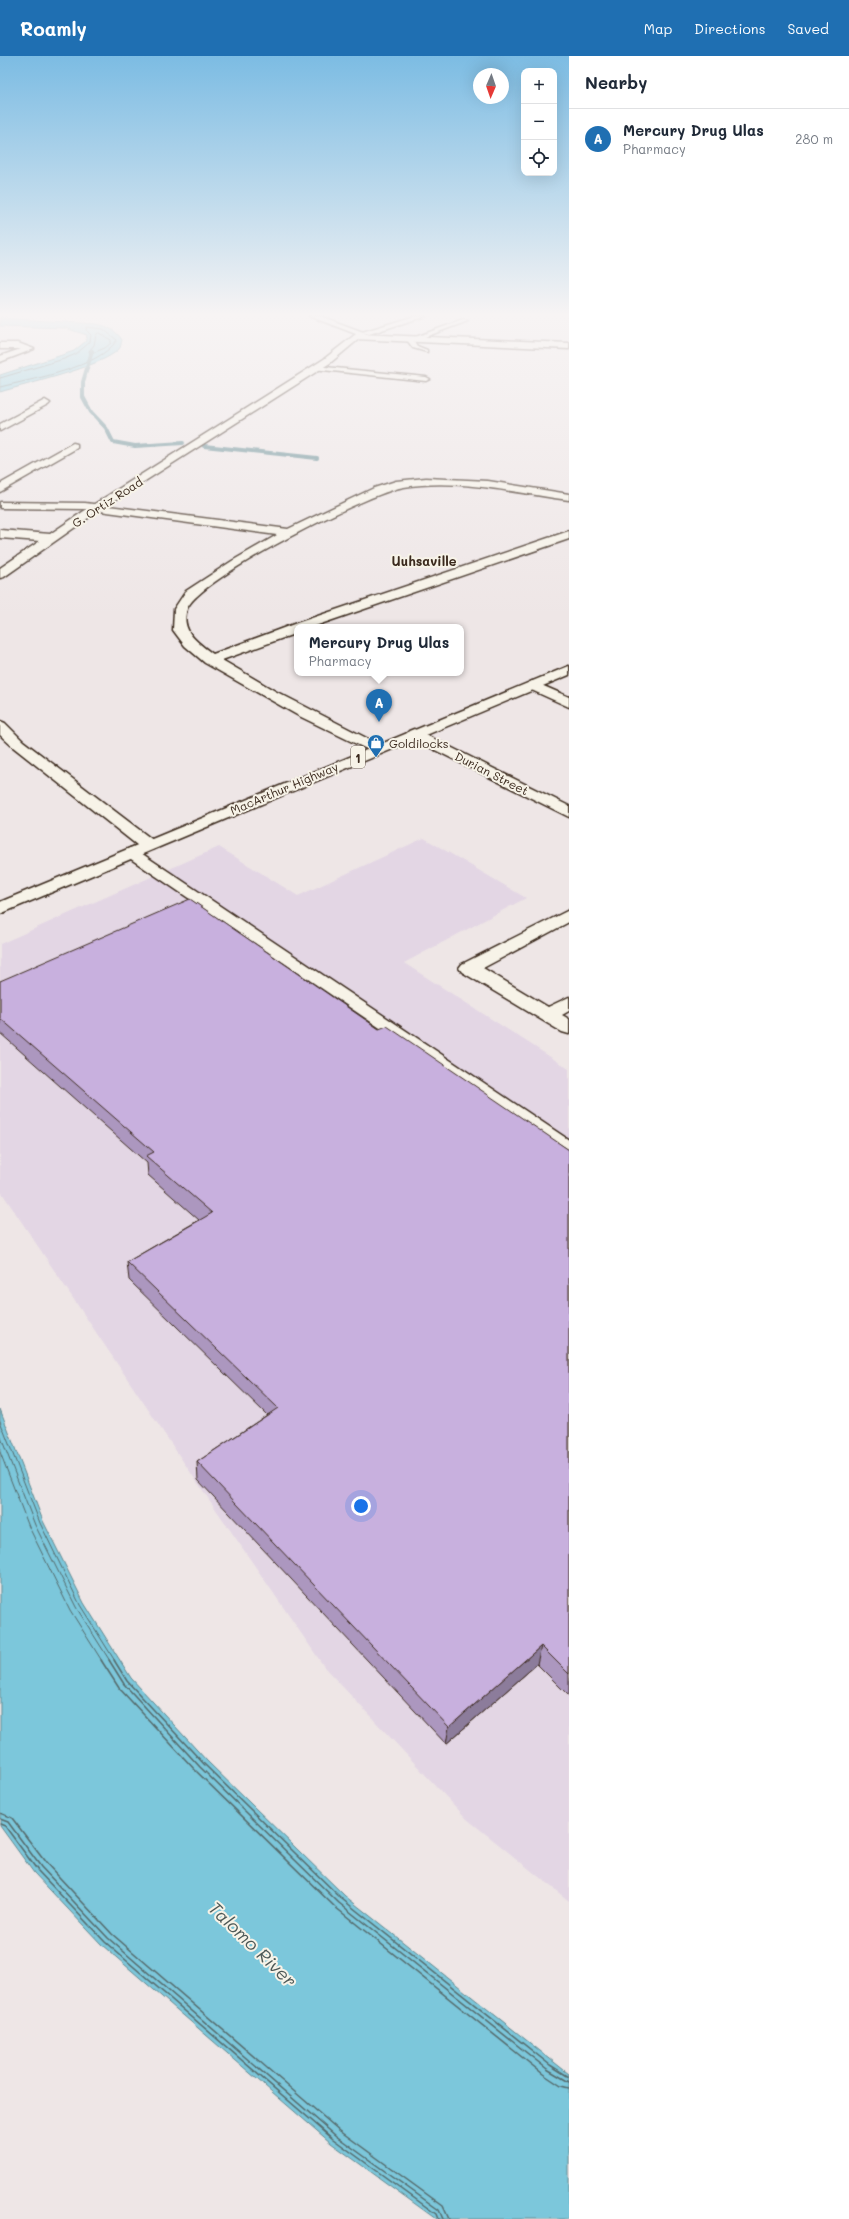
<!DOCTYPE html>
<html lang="en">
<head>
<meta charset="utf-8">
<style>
	body { margin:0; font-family:Mali,sans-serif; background:#f6f6f7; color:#1f2937 }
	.controls { position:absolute; right:12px; top:12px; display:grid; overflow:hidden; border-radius:8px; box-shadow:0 4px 16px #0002 }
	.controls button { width:36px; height:36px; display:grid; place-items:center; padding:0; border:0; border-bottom:1px solid #e0e1e3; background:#fff; color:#1f2937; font:20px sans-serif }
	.compass { position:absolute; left:473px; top:12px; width:36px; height:36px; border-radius:50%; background:#fff; box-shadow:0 4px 16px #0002; rotate:182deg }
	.you { position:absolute; left:361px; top:1450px; width:14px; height:14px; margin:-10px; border:3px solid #fff; border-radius:50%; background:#1a73e8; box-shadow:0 0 0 6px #1a73e833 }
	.badge { display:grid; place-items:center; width:26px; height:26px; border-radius:50%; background:#1f6fb2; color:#fff; font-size:13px; font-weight:700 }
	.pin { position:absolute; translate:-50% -33px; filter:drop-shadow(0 1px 2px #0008) }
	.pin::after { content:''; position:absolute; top:21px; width:14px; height:12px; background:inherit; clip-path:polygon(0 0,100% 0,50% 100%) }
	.popup { position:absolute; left:294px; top:568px; width:170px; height:52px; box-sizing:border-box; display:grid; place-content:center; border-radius:8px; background:#fff; filter:drop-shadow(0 1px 3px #0005); font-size:13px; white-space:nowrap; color:#747a83 }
	.popup b { font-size:15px; color:#1f2937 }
	.popup::after { content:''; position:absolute; left:50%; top:100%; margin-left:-8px; border:8px solid transparent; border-top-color:#fff }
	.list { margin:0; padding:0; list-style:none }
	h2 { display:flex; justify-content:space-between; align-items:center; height:52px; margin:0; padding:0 16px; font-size:17px }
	h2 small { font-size:13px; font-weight:400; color:#747a83 }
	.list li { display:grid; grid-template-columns:26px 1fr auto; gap:12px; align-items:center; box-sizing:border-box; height:60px; padding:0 16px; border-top:1px solid #e0e1e3 }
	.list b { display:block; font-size:15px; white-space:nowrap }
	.list p { margin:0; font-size:13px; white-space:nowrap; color:#747a83 }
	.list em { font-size:13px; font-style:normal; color:#747a83 }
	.icon { flex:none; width:22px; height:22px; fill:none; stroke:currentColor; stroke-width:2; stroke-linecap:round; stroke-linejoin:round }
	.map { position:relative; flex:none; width:569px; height:2163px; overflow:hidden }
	header { display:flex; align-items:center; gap:24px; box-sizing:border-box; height:56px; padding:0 20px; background:#1f6fb2; color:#fff }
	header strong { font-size:19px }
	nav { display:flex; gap:22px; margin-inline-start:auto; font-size:14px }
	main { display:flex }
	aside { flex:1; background:#fff }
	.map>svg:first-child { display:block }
	.built { fill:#e3d6e4 }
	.water { fill:#7bc7db; stroke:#61888f }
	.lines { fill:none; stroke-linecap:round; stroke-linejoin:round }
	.shore-far1 { stroke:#55696a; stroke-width:1 }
	.shore { stroke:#55696a; stroke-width:1.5 }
	.stream { stroke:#61888f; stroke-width:4 }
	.service-casing { stroke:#3b2a1e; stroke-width:3 }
	.minor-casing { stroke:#3b2a1e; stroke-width:3 }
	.tertiary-casing { stroke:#3b2a1e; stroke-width:3 }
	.trunk-casing { stroke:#3b2a1e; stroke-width:3 }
	.service { fill:#f7f3e8; fill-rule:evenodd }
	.minor { fill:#f7f3e8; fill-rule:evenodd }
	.tertiary { fill:#f7f3e8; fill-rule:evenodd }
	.trunk { fill:#f7f3e8; fill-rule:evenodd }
	.wall { fill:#ac97bf; stroke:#3b2a1e }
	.shaded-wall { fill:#8c7b9b; stroke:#3b2a1e }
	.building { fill:#c8b0de; stroke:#3b2a1e }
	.labels { text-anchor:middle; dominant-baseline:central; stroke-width:4; stroke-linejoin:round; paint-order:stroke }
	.far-street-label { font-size:12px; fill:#3b2a1e; stroke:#f7f3e8 }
	.far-poi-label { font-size:12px; fill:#3b2a1e; stroke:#f7f3e8; text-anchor:start }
	.far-neighbourhood-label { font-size:13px; font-weight:bold; fill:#3b2a1e; stroke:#f7f3e8 }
	.shield { fill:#f7f3e8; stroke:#73665b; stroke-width:1 }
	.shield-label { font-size:13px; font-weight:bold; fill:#3b2a1e }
	.near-water-label { font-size:18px; font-style:italic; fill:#4e5957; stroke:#f7f3e8 }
</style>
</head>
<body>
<header>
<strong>Roamly</strong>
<nav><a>Map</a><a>Directions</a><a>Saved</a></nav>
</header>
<main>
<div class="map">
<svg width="569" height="2163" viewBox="0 0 569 2163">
	<rect width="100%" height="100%" fill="#eee6e6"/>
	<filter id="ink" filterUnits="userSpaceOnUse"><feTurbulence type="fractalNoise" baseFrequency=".025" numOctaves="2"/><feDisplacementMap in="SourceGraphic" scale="8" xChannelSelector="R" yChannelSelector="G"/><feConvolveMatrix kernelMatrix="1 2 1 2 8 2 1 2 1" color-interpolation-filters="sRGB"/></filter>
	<g filter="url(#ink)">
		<!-- built -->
		<path class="built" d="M424,782l102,60 -122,65 165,106v832l-102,-82 -142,-151 -130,-189 -195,-289v-246l219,-97 79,49z"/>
		<!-- water -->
		<path class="water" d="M0,262l97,6c10,2 20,7 25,16 -1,3 -1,7 -3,9 -17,18 -93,35 -119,43v-17l62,-20 12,-4 12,-10 1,-6 -22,-7 -65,-2z
			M0,1353l43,112 41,82 47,75 76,83 138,135 224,178v145h-133l-105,-76 -229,-198 -68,-72 -34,-47z"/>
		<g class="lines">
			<!-- shore-far1 -->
			<path class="shore-far1" d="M99,277l12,7v3l-6,5 -15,6 -1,-3 5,-6 2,-10z
				M0,322l64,-19 12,-5 14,-12 1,-7 -5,-5 1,-3 16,2 14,11c-18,28 -85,39 -117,47
				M0,1365l40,102 40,82 35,56
				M0,1379l35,90 41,82 34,54
				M0,1396l29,75 41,83 32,51"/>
			<!-- shore -->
			<path class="shore" d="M101,1604l18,28 77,83 139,136 208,167 18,12 8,2
				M109,1604l15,24 76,83 139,136 208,166 22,13
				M114,1604l13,21 77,83 138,135 208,166 19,12
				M0,1757l12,5 34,45 66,71 228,197 103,75 6,13
				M0,1763l8,3 33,45 67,71 228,198 103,74 4,9
				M0,1768l5,2 33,45 67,71 228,197 103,75 2,5"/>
			<!-- stream -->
			<path class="stream" d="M92,295l-9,31v15l8,15 15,16 7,14 22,4 48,-3
				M204,390l113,12"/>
			<defs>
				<path id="service" d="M463,264l5,1 -54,20 3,5 10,4v2l-14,-4 -6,-8z
					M315,310l111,11 4,2 -4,2 -113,-12v-2z
					M130,792l5,1 434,291v14l-6,-2 -438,-297 -2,-3z"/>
				<path id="minor" d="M415,260h11l-57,18 -7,-2z
					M358,278l211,9v6l-214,-10 -1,-2z
					M0,287h18l16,6 -34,13v-6l21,-7h-21z
					M45,344l5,3 -2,2 -48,26v-7z
					M73,387l4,1v4l-77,44v-8z
					M426,422l62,3 81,13v6c-54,-7 -111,-22 -165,-13 -34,5 -207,92 -217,122 -7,22 10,33 26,45l81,-30 275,-93v8l-257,88h-15v6l-75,27 53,31 107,55 3,3 -3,3 -5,2 -80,-39 -92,-52 -20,-17 -12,-16 1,-21 12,-18 46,-30 45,-26 -192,-26 -85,-1v-6l85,1 203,26 86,-41 22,-7z
					M532,625l37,16v10l-42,-19 -2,-3z
					M414,673l155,77v11l-160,-80 -3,-3 3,-3z
					M569,854v12l-86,46 65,39 21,-10v14l-7,4 7,4v15l-7,-2 -100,-60 -3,-4 3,-4z"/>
				<path id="tertiary" d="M309,260h11l46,17 -36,30 -229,146 -97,68 -4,1v-10l40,-27 -40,-3v-8l50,4 43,-29 231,-146 32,-25z
					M0,665l5,2 18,18 131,100 3,4 -3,4h-12l-129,-102 -13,-12z"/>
				<path id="trunk" d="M569,610v9l-569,239v-12z"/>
			</defs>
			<!-- service casing -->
			<use href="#service" class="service-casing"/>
			<!-- minor casing -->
			<use href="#minor" class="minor-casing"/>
			<!-- tertiary casing -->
			<use href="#tertiary" class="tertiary-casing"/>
			<!-- trunk casing -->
			<use href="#trunk" class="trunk-casing"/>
			<!-- service -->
			<use href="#service" class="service"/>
			<!-- minor -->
			<use href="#minor" class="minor"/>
			<!-- tertiary -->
			<use href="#tertiary" class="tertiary"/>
			<!-- trunk -->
			<use href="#trunk" class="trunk"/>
		</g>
		<!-- wall -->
		<path class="wall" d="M0,925l379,48 190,121v546l-32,-32 -91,80 -248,-264 -1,-18 70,-47 -138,-135 -2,-18 72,-42 -51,-45 -1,-12 -147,-130z"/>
		<!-- shaded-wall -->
		<path class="shaded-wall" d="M541,1590l-4,18 -91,80 3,-17z"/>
		<!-- building -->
		<path class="building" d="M190,843l189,130 8,-3 182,124v524l-28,-28 -92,81 -252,-265 81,-54 -151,-146 85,-49 -66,-57 8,-4 -154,-134v-37z"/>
	</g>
	<!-- sky -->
	<linearGradient id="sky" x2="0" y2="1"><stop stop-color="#7cbce3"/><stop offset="0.46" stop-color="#f7f4f4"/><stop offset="1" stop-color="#f7f4f4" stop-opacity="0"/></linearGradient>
	<rect width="569" height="562" fill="url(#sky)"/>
	<!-- icons -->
	<defs>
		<symbol id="shop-pin" viewBox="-11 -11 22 30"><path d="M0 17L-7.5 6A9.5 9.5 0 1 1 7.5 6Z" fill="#1f6fb2" stroke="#f7f3e8"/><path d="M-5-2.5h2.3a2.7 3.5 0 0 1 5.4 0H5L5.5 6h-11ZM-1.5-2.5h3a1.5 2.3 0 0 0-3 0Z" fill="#fff"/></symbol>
	</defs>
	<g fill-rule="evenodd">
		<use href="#shop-pin" x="366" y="677" width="20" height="27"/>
	</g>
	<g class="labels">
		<!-- far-street labels -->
		<g class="far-street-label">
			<text transform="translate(107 446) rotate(-33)">G. Ortiz Road</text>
			<text transform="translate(492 717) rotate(27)">Durian Street</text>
			<text transform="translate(284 732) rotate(-23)">MacArthur Highway</text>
		</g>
		<!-- far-poi labels -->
		<g class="far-poi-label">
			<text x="389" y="687">Goldilocks</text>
		</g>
		<!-- far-neighbourhood labels -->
		<g class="far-neighbourhood-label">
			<text x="424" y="504">Uuhsaville</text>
		</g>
		<!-- shield labels -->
		<rect class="shield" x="351" y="690" width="14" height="22" rx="3"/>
		<g class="shield-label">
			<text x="358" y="701">1</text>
		</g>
		<!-- near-water labels -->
		<g class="near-water-label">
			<text transform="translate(253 1888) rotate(44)">Talomo River</text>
		</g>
	</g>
</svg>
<div class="controls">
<button>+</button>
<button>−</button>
<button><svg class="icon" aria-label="locate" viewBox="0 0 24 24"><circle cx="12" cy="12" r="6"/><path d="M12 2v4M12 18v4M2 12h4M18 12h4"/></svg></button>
</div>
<svg class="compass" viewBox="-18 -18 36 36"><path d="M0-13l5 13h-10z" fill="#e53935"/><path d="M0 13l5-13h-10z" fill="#747a83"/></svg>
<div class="you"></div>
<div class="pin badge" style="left:379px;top:666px">A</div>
<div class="popup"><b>Mercury Drug Ulas</b>Pharmacy</div>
</div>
<aside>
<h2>Nearby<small></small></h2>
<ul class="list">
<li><span class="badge">A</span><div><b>Mercury Drug Ulas</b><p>Pharmacy</p></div><em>280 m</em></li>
</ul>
</aside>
</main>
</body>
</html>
